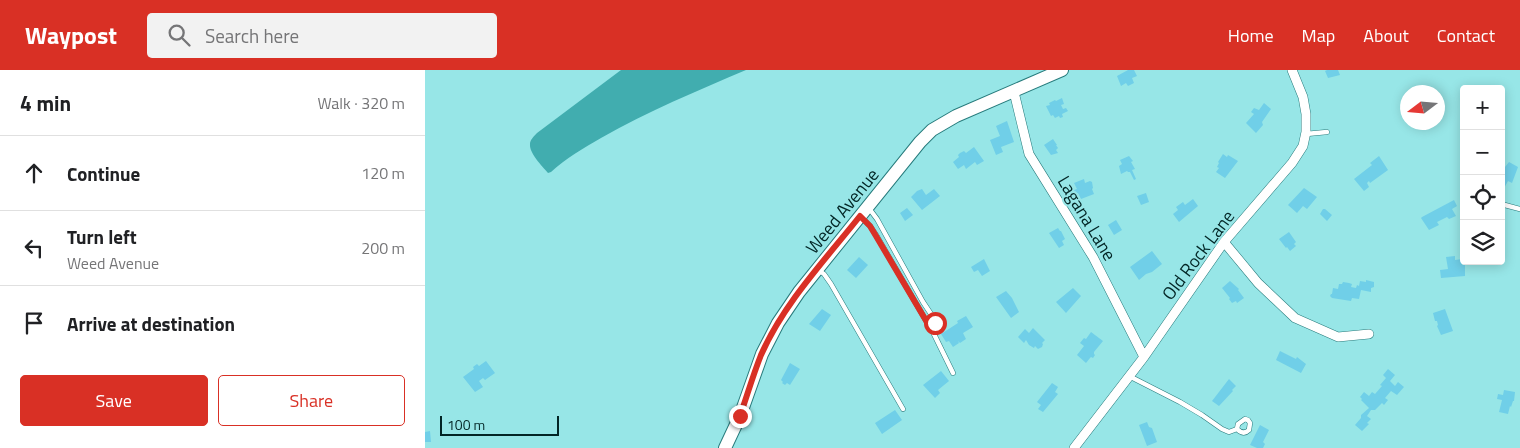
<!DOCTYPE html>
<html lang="en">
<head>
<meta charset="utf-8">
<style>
	body { margin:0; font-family:"Titillium Web",sans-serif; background:#f2f2f2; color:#202124 }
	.controls { position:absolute; right:15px; top:15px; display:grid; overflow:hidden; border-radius:5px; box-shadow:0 2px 12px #0003 }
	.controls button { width:45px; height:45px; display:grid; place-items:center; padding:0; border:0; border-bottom:1px solid #e0e0e0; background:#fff; color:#202124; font:25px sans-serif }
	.compass { position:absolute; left:975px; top:15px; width:45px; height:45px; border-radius:50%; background:#fff; box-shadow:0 2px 12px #0003; rotate:254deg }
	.scale { position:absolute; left:15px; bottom:12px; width:119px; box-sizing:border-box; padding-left:5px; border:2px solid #022525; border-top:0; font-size:14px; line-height:18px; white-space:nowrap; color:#022525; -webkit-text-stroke:4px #97e6e7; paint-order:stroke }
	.stop { position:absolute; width:15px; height:15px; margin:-11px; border:4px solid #d93025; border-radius:50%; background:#fff }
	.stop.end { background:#d93025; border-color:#fff; box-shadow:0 1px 5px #0008 }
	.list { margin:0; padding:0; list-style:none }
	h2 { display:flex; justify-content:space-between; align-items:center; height:65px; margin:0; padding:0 20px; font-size:21px }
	h2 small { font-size:16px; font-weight:400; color:#757577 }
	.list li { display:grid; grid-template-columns:32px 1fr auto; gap:15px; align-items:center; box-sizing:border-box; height:75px; padding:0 20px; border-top:1px solid #e0e0e0 }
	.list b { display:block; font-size:19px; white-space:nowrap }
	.list p { margin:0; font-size:16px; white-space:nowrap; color:#757577 }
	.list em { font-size:16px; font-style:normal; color:#757577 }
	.actions { display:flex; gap:10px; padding:15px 20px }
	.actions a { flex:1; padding:11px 0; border:1px solid #d93025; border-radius:5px; text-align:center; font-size:18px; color:#d93025 }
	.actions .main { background:#d93025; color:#fff }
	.icon { flex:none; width:28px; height:28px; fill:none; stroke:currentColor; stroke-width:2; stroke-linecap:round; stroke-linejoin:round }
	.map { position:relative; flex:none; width:1095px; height:378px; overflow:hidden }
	header { display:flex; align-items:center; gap:30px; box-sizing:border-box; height:70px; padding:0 25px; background:#d93025; color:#fff }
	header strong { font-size:24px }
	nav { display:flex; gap:28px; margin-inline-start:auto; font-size:18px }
	.search { width:350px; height:45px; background:#f2f2f2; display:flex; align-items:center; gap:12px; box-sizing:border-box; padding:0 18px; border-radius:5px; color:#757577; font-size:19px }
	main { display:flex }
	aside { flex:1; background:#fff }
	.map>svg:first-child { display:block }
	.water { fill:#41adaf }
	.building { fill:#70cfe8 }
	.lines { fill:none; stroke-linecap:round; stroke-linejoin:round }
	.service-casing { stroke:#277b7c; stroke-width:5.5 }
	.minor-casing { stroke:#277b7c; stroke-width:10 }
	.secondary-casing { stroke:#277b7c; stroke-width:14 }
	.service { stroke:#fff; stroke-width:4.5 }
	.minor { stroke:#fff; stroke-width:9 }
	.secondary { stroke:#fff; stroke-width:12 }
	.route { stroke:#d93025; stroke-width:6 }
	.labels { text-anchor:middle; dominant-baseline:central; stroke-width:4; stroke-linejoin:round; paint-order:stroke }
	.street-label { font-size:18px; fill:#022525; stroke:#97e6e7 }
</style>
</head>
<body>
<header>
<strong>Waypost</strong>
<div class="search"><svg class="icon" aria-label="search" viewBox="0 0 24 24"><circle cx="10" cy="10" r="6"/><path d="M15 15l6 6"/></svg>Search here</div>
<nav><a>Home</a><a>Map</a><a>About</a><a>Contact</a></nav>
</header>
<main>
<aside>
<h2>4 min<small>Walk · 320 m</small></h2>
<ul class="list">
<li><svg class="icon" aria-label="ahead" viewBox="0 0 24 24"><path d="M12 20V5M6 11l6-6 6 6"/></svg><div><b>Continue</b></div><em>120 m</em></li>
<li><svg class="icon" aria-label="left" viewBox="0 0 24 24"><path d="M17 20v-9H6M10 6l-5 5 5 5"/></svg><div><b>Turn left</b><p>Weed Avenue</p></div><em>200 m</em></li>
<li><svg class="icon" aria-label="arrive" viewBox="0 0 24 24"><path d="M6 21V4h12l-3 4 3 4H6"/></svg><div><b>Arrive at destination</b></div></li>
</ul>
<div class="actions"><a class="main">Save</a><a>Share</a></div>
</aside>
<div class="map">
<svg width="1095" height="378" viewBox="0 0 1095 378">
	<rect width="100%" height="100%" fill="#97e6e7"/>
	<!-- water -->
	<path class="water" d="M196,0h125c-49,21 -98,41 -145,68 -17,10 -35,20 -50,34l-3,1c-6,-7 -19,-20 -18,-29 0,-4 4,-8 7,-11z"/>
	<!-- building -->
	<path class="building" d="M703,0h6l3,6 -5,2 2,5 -6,3 -2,-3 -5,3 -4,-10z
		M902,0h11l2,5 -12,3 -3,-7z
		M637,28l2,6 -3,1 2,4 3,-1 2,3 -6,3 1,3 -3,1 -1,-2 -4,2 -2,-3 -2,1 -5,-10 4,-1 -1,-2 6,-3 1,1z
		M839,33l7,6 -9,13 1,3 -7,8 -10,-10 8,-9 -3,-2 3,-4 5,2z
		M582,51l7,21 -13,5 2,5 -7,3 -6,-15 10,-4 -4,-10z
		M628,69l4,6h-1l2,3 -2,2 2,3 -7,2 -7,-10z
		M549,77l10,14 -7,4 -2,-3 -9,7 -2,-4 -6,4 -5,-7 6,-5 -1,-2 2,-2 4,-2 2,2z
		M798,84l4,3 1,-2 10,6 -13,17 -9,-6 3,-4 -2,-1 2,-4 -1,-1z
		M704,86l4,5 -2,1 4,7 -3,1 4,9 -2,1 -4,-8h-2l-1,-1 -6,3 -2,-8 3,-2 -2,-4z
		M954,86l9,14 -18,13 -1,-2 -2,2 2,4 -5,4 -10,-12 18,-14 -2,-2z
		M1084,92l9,5 -6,16 -4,-2 -5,9 -2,-1v-12l2,-3 -2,-1v-8l4,2z
		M659,109l1,4 5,-2 2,1 1,6 -1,1 2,5 -13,5 -3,-6 -2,1 -2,-4 3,-1 -3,-6z
		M879,118l13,9 -10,12 -4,-3 -6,7 -9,-8z
		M497,119l4,6 8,-6 6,7 -18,14 -11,-13 6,-6z
		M721,123l3,9 -8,3 -4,-9z
		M768,129l5,7 -19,16 -6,-8 5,-4 -2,-3 7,-5 2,3z
		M1029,130l3,6 -5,3 4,7 -7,3 -2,-2 -10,5 2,3 -10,5 -8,-12 1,-1z
		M482,138l6,7 -8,6 -5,-8z
		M898,139h2l7,6 -5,6 -7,-7z
		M691,150l6,10 -8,5 -6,-10z
		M633,158l2,3h1l4,8 -3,2 2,4 -5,3 -10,-15z
		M864,162l7,10 -2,2 2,2 -6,5 -3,-4 -1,1 -7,-9z
		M727,181l10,13 -10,8 -6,2 -7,6 -9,-13z
		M1030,186v4l7,-1v6l3,-1v12l-24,2 -1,-8 8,-1 -2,-12z
		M434,187l9,8 -12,13 -9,-8z
		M559,189l6,12 -8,5 -4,-6 -4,2 -3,-5z
		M941,210l8,2v5l-3,1v4l-10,-2 -2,9 -7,-1 -1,3 -19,-3 -2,-2 1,-2h1l1,-6 5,1 1,-5h3l1,-2 6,1 3,1 -1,3 5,1 1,-3 2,1 1,-5 6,1z
		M805,211l9,8 -1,1 6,8 -7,5 -1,-2 -4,2 -3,-4 1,-1 -8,-10z
		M648,218l8,8 -15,17 -10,-11z
		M581,221l6,7 7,14 -8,6 -15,-21z
		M397,239l9,6 -11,16 -11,-7z
		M1020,239l8,22 -12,4 -4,-9 1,-1 -1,-4h-2l-2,-8z
		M541,246l7,11 -10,6 3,6 -6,4 -2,-2 1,2 -6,4 -4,-6 -3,1 -5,-8 17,-11 -1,-2z
		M608,258l12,12 -3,3 1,1 -1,3 -4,2 -3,-3 -1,2 -5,-3 -3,-5 -2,3 -6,-6 7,-8 4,4z
		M666,262l12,9 -9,11v2l1,1 -2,3 -2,-1 -1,1 -4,5 -9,-8 7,-9 -4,-3 4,-5 2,1z
		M855,281l16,8 1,-2 9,7 -5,9 -25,-13z
		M61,291l9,12 -10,7 -2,-2 -4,3 4,6 -8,5 -12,-15 11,-8 -1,-2 4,-3 2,2z
		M365,293l10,6 -10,16 -3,-2 -2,2 -3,-2 1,-1 -2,-2z
		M963,299l7,6 -5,6 5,5 3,-4 6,5 -7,8 -6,-4 -6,7 3,2 -4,5 -2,-2 -7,7h-4l-4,6 4,3 -4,4 2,1 -7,7 -7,-6 6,-7v-3l8,-7 -8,-8 1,-1 -2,-2 4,-5 5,4 3,-4 3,2 7,-8 -2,-1 6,-7 -3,-3z
		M516,301l8,10 -11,9 2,3 -5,5 -12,-13z
		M804,309l7,7 -4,4 1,1 -14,15 -7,-5z
		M627,313l6,4 -3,5 3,2 -15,18 -5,-3 3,-4 -4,-3z
		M1079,320l11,2 -1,9h-1l-2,6 -1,-1 -2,8 -9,-2 3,-12 -5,-1 1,-5 5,1z
		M470,340l7,10 -20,14 -7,-11z
		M722,352l2,5 3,1 5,14 -10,4 -8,-21z
		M835,355l9,5 -6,12 2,2 -2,4h-6l-7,-3z
		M5,361l1,11h-6v-10z"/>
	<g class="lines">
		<defs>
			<path id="service" d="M881,64l21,-2
				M1076,134l19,5
				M436,147l9,9 6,9 52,89 2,2c4,-1 5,-3 5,-6l-12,-18 -46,-83 -9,-12
				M393,200l6,4 7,10 72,125
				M505,256l23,47
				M704,306l51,26 22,13 20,14 7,3 8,-3c4,4 8,5 12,1l1,-7 -2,-3 -3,-1 -7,5 -1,5"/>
			<path id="minor" d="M589,22l15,62 64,103 51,100
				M799,172l34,41 37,35 43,19 31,-3
				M649,378l70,-91 80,-115 68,-79 11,-17 3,-14v-18l-3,-17 -11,-27"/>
			<path id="secondary" d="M300,378l15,-32 22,-62 16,-31 21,-31 121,-150 12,-12 24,-14 106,-46"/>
		</defs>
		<!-- service casing -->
		<use href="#service" class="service-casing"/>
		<!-- minor casing -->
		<use href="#minor" class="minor-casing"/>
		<!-- secondary casing -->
		<use href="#secondary" class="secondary-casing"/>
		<!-- service -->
		<use href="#service" class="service"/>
		<!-- minor -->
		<use href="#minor" class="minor"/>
		<!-- secondary -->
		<use href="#secondary" class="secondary"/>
	</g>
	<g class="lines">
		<!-- route -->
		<path class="route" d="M315,346c7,-20 13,-41 21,-61 23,-52 64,-95 99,-139l10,10 6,10 52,88 2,2 5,-3"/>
	</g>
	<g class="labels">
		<!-- street labels -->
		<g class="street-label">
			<text transform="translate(417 141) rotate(-51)">Weed Avenue</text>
			<text transform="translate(662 148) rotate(59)">Lagana Lane</text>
			<text transform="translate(773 185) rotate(-53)">Old Rock Lane</text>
		</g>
	</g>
</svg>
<div class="controls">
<button>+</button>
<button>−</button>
<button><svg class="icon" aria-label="locate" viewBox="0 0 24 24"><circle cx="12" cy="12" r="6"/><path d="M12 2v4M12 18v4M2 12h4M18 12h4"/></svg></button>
<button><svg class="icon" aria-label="layers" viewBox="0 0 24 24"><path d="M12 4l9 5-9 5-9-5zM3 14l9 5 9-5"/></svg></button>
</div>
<svg class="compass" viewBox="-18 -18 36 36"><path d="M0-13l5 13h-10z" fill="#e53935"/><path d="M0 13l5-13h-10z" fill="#757577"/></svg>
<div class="scale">100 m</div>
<div class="stop" style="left:510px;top:253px"></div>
<div class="stop end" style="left:315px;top:346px"></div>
</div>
</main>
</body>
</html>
